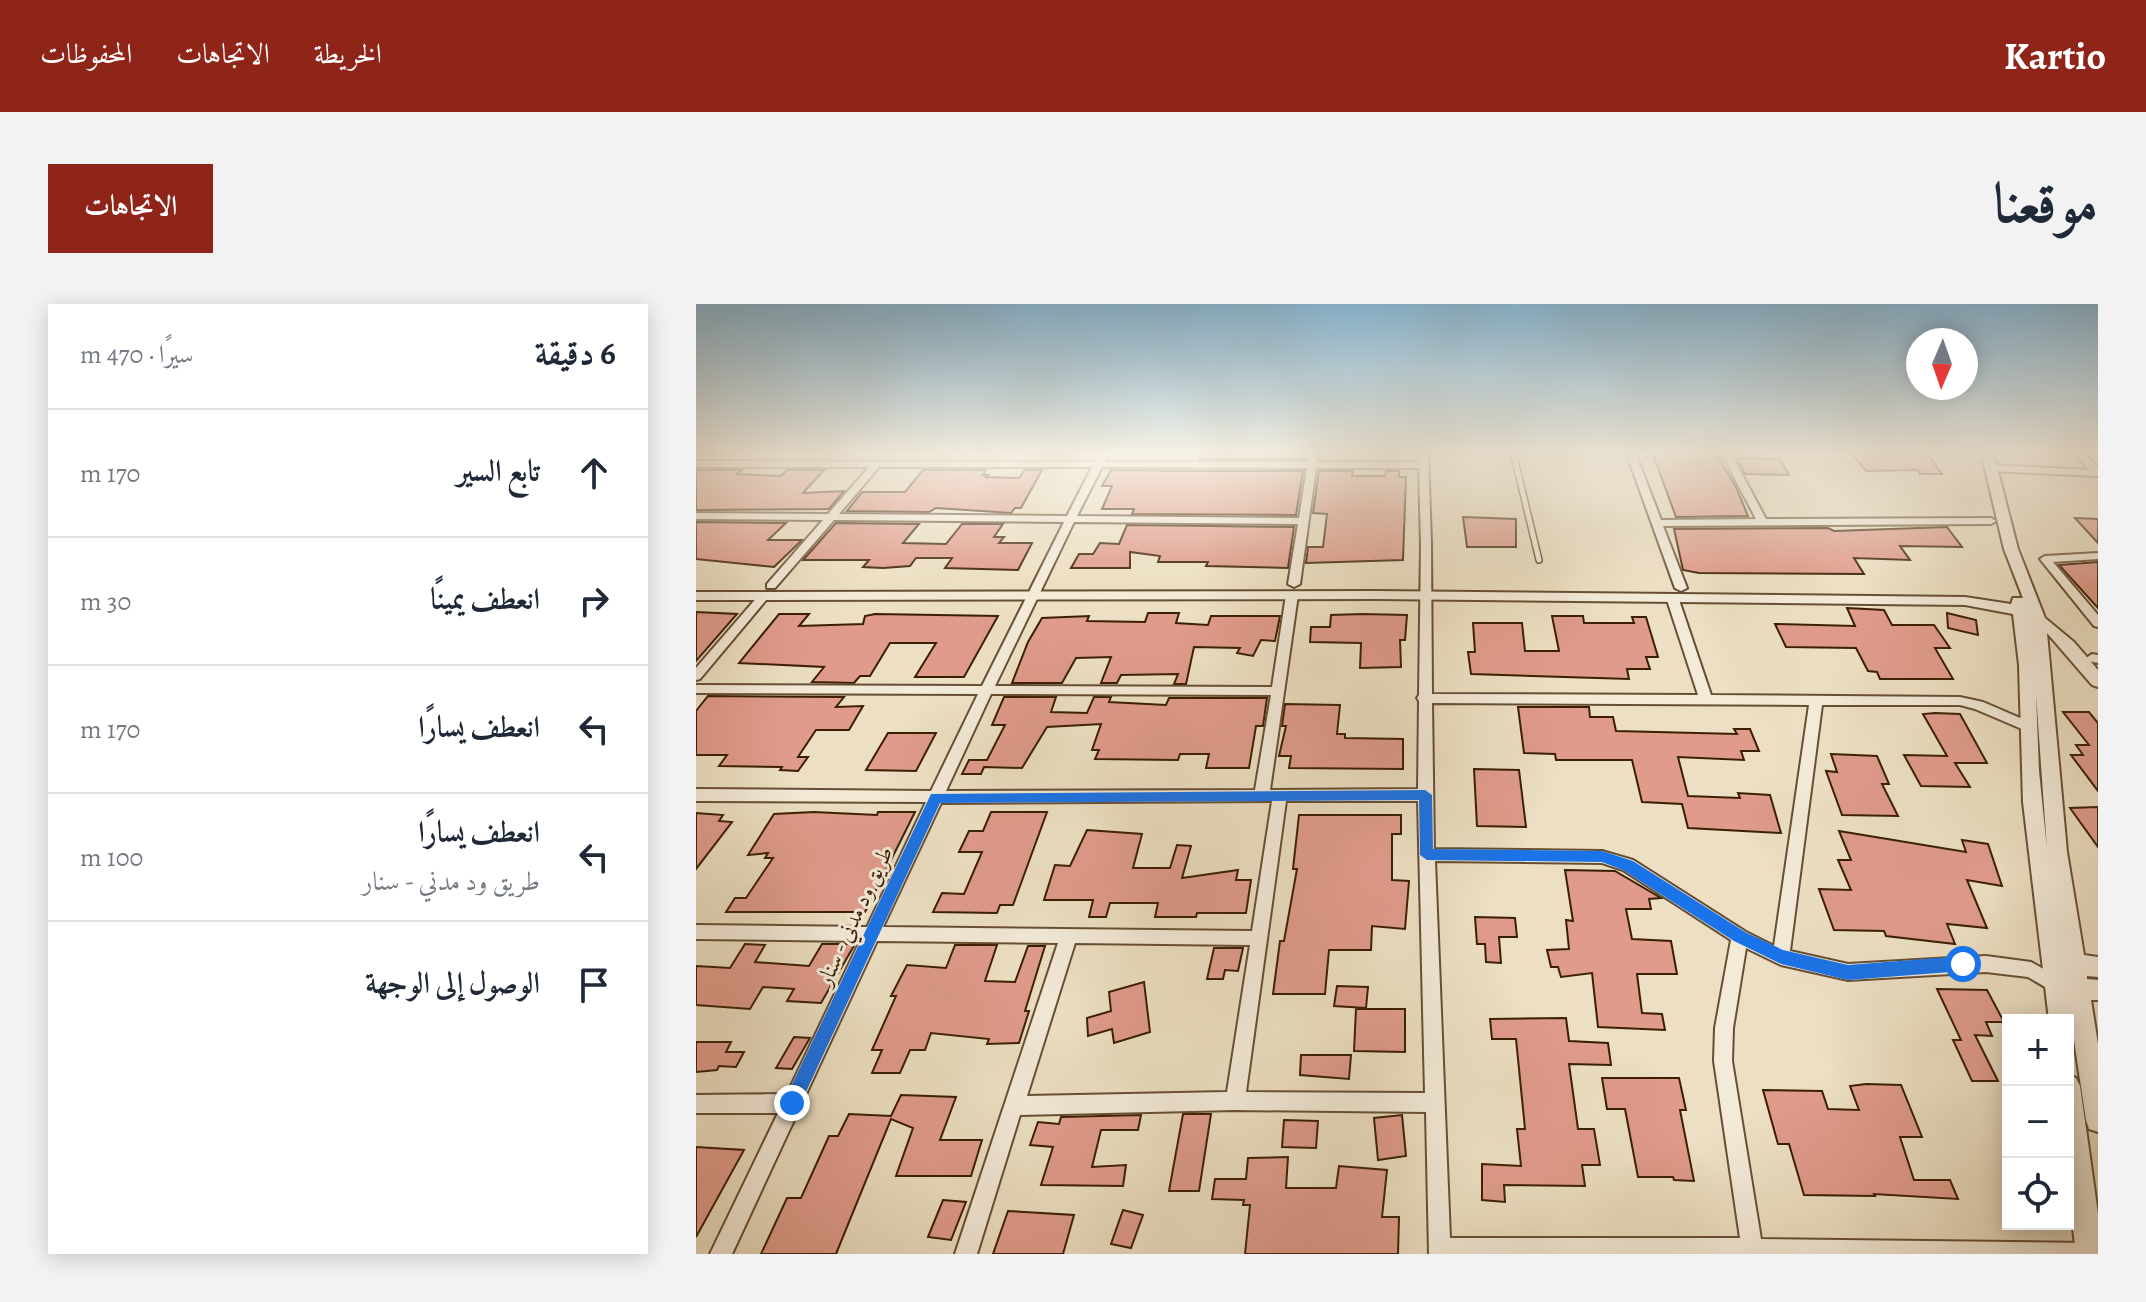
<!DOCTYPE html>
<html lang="ar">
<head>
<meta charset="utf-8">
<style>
	body { margin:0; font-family:Alegreya,Amiri,serif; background:#f2f2f3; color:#1f2937; direction:rtl }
	.controls { position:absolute; right:24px; bottom:24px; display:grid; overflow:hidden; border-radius:0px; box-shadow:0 4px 20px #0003 }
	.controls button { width:72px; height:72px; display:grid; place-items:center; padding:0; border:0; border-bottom:2px solid #e0e1e3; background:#fff; color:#1f2937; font:40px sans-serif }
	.compass { position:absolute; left:1210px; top:24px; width:72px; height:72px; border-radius:50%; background:#fff; box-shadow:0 4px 20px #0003; rotate:182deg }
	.stop { position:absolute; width:24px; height:24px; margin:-18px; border:6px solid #1a73e8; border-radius:50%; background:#fff }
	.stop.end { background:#1a73e8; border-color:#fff; box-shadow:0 2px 8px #0008 }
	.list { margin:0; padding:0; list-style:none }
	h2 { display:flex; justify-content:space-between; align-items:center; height:104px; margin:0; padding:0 32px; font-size:34px }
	h2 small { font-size:26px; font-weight:400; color:#747a83 }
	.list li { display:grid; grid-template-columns:52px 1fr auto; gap:24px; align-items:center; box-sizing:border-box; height:128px; padding:0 32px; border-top:2px solid #e0e1e3 }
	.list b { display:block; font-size:30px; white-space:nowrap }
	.list p { margin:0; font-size:26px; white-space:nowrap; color:#747a83 }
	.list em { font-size:26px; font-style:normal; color:#747a83 }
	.icon { flex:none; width:44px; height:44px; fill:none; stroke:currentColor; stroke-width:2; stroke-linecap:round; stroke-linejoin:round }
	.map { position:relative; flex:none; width:1402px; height:950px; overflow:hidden; direction:ltr; border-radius:0px }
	header { display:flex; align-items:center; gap:48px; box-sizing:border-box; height:112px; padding:0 40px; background:#8f2418; color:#fff }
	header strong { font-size:38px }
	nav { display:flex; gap:44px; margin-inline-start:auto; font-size:28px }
	.intro { display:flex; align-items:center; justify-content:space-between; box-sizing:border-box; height:192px; padding:0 48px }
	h1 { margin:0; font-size:56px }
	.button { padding:20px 36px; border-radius:0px; background:#8f2418; color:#fff; font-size:28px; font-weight:700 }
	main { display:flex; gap:48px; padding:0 48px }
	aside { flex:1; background:#fff; border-radius:0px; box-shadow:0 4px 20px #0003 }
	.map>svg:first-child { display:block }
	.building { fill:#e09b8b; stroke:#3b1f03; stroke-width:2 }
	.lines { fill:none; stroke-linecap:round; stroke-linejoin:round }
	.service-casing { stroke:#674f33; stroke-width:8 }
	.minor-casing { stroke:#674f33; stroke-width:4 }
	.tertiary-casing { stroke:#674f33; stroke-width:4 }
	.service { stroke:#f3ead8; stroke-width:5 }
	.minor { fill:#f3ead8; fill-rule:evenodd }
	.tertiary { fill:#f3ead8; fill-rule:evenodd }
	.route { fill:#1a73e8 }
	.labels { text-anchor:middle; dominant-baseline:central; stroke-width:6; stroke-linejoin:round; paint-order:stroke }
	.street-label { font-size:22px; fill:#3b1f03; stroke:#f3ead8 }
</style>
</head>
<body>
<header>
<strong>Kartio</strong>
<nav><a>الخريطة</a><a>الاتجاهات</a><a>المحفوظات</a></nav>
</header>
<div class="intro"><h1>موقعنا</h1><a class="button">الاتجاهات</a></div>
<main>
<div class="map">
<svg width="1402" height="950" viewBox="0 0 1402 950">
	<rect width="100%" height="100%" fill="#ecdfc3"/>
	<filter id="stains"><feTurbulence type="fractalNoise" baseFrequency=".0025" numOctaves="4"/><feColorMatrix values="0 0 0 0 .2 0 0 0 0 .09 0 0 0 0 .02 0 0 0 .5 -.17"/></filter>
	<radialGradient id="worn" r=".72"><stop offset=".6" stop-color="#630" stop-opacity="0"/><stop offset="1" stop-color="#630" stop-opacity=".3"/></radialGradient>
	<!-- building -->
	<path class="building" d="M506,148l32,1 72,-1 -1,7h-106z
		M956,148h63l21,35 12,29 -72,1z
		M1154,148h76l16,22h-22l-2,-4 -52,1z
		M1041,154l43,1 9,16 -44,-1z
		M0,166h46l-5,4 44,2 6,-6h37l-21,23 41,-2 -15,18 -133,1z
		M227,166h63l-3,5h5l-2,2 33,1 6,-8h17l-21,38h-6l-4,5 -75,-5 -7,4 -82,-1 15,-19h43z
		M415,166l82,1h110l-7,44 -164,-1 2,-5h-32l10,-23h-10z
		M623,167h34l-1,5h33l1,-5h13v6h7l-3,83 -97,3 2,-16h15l4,-33 -14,-1z
		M767,213l53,2v28h-49z
		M1379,214l23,1v24z
		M0,218l90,1 -18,17h34l-28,27 -78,-8z
		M140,219l83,1 -16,19 43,1 16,-20h41l-9,13h10l-5,6h33l-14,27 -73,-2 7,-10h-36l-6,8 -27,2 -20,-1 6,-7h-66z
		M431,221l167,2 -6,41 -82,-2 2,-4h-50l2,-6 -30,-4v16h-59l8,-14h14l7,-11 19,1z
		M1251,223l15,20 -62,-1 10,14 -56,-2 10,16 -165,-1 -16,-3 -9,-41 154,-1 6,3z
		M1402,258v46l-39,-43z
		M1151,304l37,2 8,15h42l16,23h-15l18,31h-73l-3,-7 -9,-1 -12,-23 -70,-1 -11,-23 80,2z
		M0,308l41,2 -41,47z
		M452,309h31l-3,10 32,2 3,-9h69l-5,25 -14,-1 -8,16 -16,-3 3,-5 -46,-1 -8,37h-12l4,-10 -57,1 -4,8h-16l10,-26 -35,1 -14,25h-50l16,-41 14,-24 47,-2 -2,5 58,1z
		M1251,309l29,7 2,15 -30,-7z
		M83,310h30l-10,12 64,-2 2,-8 10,-2 123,2 -34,61h-49l21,-34h-46l-20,33h-10l-6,7 -42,-1 12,-15 -85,-4z
		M666,310l45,1 -2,25h-5l1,27 -41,1 1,-25 -51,-1 1,-15h19l1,-12z
		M856,312h31l1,7h50l-2,-6h14l12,40h-12l4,12h-23l2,10 -158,-5 -3,-22h7l-2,-29h49l3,28h34z
		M12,392l136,1 -8,10 27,-1 -14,24h-33l-18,27h10l-10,14 -18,-1 2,-3 -63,-1 8,-11h-31v-44z
		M308,393h52l-5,15 36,1 7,-16h17l-2,5 57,3 3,-7h98l-4,28h-7l-7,42h-43l3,-14h-29l-2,6 -83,-1 4,-9h-7l9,-26 -54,3 -25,41 -38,-1 -3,7h-19l7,-14h18l18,-35h-13z
		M589,400l55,1 -3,29h8v4l58,1v30l-114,-1 2,-12h-12l7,-30h-4z
		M822,403h71l1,10h23l3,14 121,3 -3,-5h16l9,22h-18l3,9 -66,-3 10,39 52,2 -2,-5 32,2 11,38 -93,-5 -6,-24 -40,-2 -10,-42h-76l-1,-6 -31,-1z
		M1367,408h26l9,11v68l-27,-36h12l-7,-10h13z
		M1239,409l25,1 27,49h-32l15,24 -49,-1 -17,-31 43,1 -24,-42z
		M192,429h48l-20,38 -50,-1z
		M1135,450l46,2 12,28h-7l16,32 -56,-1 -16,-44 11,1z
		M778,465l45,1 7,57 -49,-1z
		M1402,503v40l-28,-39z
		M118,508l63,3 1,-3h37l-50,100h-139l9,-14h11l27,-40h-8l3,-5 -20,2 26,-41z
		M295,508h56l-34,93h-13l-3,8 -64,-1 9,-19 22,1 18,-42h-23l10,-21h14z
		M0,509l27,2 -4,6 13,1 -36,47z
		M603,511h102v19h-9v46l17,1 -4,48 -33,-3 -1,24h-42l-4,44h-52l7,-53h4l13,-72h-4z
		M391,526l55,4 -9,34h37l7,-23 14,1 -9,32 56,-8 -2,10h15l-5,33h-49l-1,4h-41l3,-14h-48l-4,14h-17l4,-17h-49l11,-35 15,1z
		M1143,527l127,21 -4,-12 26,4 14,42 -35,-6 20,48 -40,-4 8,20 -69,-8 -2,-5 -50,-1 -15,-41 32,1 -13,-30h13z
		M869,566l50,1 46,27 -12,1 2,10h-25l6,30 39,2 6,33h-40l5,39 20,1 3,16 -67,-3 -6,-54 -31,4 -3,-10h-7l-4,-17 22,-1 -3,-29 7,1z
		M779,613l40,1 2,19h-18l2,26 -15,-1 -1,-18h-8z
		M49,640l20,1 -10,17 54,4 13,-22h33l-34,59 -34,-2 7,-12 -31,-2 -13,22 -54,-4v-39l34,2z
		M259,641h42l-12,36 30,1 13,-36h17l-20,65h4l-10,32 -32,1 2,-5 -58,-6 -6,17h-15l-10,23h-28l10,-23h-10l24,-54h-5l16,-31 39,3z
		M518,644h29l-5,23 -13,-1 -2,9h-16z
		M448,678l6,50 -36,11 -2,-14 -24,7 -1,-18 24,-7 -2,-19z
		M641,682l31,1 -2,21 -32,-2z
		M1241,685l50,1 17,32h-18l6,14 -17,-1 23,46h-26l-19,-41h8z
		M660,705h49v43l-51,-1z
		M870,714l3,23 39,2 3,22 -42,-1 9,65h16l6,36h-18l3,21 -81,-1 1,17 -23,-2v-36l39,2 -4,-37h8l-9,-90h-24l-2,-20z
		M98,733l16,1 -18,31 -16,-1z
		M0,738h35l-5,10h18l-8,15 -17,-1 -2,4 -21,2z
		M605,751h50l-2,24 -49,-4z
		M906,774h77l7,32h-6l14,71 -20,-1 -1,-3h-35l-13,-68h-18z
		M1170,780l35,1 21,52h-22l14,43h36l8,19 -84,-5 1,2 -71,-1 -15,-51h-11l-15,-54 59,1 6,18 31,1 -9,-24z
		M205,791l55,2 -16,43h42l-11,36h-75l17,-48 -22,-9 -55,135h-75l26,-56h14l28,-62h9l11,-22 42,2z
		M487,810h28l-12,77h-30z
		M445,811l-3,15h-37l-9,37 34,-2 -3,21 -82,-1 12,-38 -23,-2 8,-23 21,2 2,-7z
		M706,811l4,41 -28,4 -4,-42z
		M588,816l34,1 -2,27 -34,-1z
		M0,843l48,3 -48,87z
		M592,853l-2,31h50l3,-22 48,4 -5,47h17l-1,37h-153l5,-49h-7l1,-5 -32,-1 3,-20h31l2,-21z
		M247,896l23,2 -15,38 -23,-3z
		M427,906l20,5 -12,33 -20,-4z
		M312,907l66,4 -11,39h-70z"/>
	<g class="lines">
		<defs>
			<path id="service" d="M817,148l26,108"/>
			<path id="minor" d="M404,148h9l-4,10h203l1,-10h9l-1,10h102l-1,-10h10l3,92 1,150 266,1 -32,-98 6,-3 6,3 33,98 249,2 23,5 51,22 2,3 -7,5 -54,-23 -15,-4h-138l-32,246 58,13 138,-8 45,6 32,18 3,6 -3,6 -6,2 -29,-17 -42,-5 -138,8 -67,-15 -35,-17 -13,80 -1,33 29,178 329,4 7,4 1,7h-669l-3,-142 -191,-2 -215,5 -43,139h-22l103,-311 -181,-2 -145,313h-22l68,-141h-82v-18l91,-1 73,-153 -164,-2v-14l171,2 59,-125 -230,-1v-12l235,2 47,-97 -282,-1v-8l286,1 82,-164 -230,-2 -59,68h-8v-4l56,-64 -127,-1v-6l132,1 41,-47h-173v-6l399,1zM183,163h213l-25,49 -228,-2zM406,163l205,1 -8,50 -222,-2zM620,164h103l2,76 -2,151 -2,3 2,3 -1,88 -148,1 28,-195 -6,-3 -6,3 -14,92 -277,-1 79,-164 224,2 -10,60 6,3 6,-3zM295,390l280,1 -16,95 -309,1zM736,399l377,2 -35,241 -28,-14 -113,-72 -31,-9 -168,-2zM576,497l-20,130 -369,-4 58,-124zM590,497h132l7,292 -179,-1zM739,557l167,2 21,7 108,70 -16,88 -1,33 26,177h-290zM379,639l175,2 -23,147 -200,4z
				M930,148h9l26,68 95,-1 -35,-67h9l36,67 225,-1 5,3 -5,3 -328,2 24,62 -6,3 -6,-3z
				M1376,148h10l16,15v9l-107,-5 -5,-3 5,-3 99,5z
				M1402,249v6l-45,3 45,53v12l-4,-1 -54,-67 5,-3z
				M67,290l6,3 -2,2 -67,80 -4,1v-12l63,-73z
				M1396,350l6,1v8l-10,-2 -2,-3z"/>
			<path id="tertiary" d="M1285,148h12l25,97 27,69 29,24 24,28v17l-6,-2 -45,-52 20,219 17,103 14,2v20l-11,-1v3l11,1v20h-7l7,44v88l-9,-3 -3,-9 -15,-100 -3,8v-8h-19l-26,-218 -4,-137 -6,-51 -48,-9 -589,-6 -680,1v-8l680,-1 589,6 46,7 2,-6h10l-19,-49zM1340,390l11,155 -8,-78z
				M1372,770l8,4 4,8 18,128v40h-22l-8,-69z"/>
		</defs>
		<!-- service casing -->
		<use href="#service" class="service-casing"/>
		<!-- minor casing -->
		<use href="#minor" class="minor-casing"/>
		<!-- tertiary casing -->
		<use href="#tertiary" class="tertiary-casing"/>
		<!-- service -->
		<use href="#service" class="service"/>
		<!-- minor -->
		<use href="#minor" class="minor"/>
		<!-- tertiary -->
		<use href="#tertiary" class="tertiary"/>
	</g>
	<!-- sky -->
	<linearGradient id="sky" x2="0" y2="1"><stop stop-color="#88b7d5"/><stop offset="0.53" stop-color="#f6f1e4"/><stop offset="1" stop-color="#f6f1e4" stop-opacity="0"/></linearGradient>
	<rect width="1402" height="281" fill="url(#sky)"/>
	<!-- route -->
	<path class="route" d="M729,486l7,5 1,54 169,2 31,10 112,71 38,18 65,15 115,-9 8,8 -8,7 -115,9 -67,-16 -47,-23 -111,-71 -21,-8 -175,-2 -7,-5 -1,-55 -479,3 -142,306 -6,3 -6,-3 -3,-6 3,-6 145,-303z"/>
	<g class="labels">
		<!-- street labels -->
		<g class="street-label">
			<text transform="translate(159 612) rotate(-65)">طريق ود مدني - سنار</text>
		</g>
	</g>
	<rect width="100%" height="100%" filter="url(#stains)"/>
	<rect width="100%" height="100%" fill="url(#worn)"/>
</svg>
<div class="controls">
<button>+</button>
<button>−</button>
<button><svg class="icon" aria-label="locate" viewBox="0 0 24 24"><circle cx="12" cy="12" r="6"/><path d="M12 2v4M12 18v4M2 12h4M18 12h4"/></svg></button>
</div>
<svg class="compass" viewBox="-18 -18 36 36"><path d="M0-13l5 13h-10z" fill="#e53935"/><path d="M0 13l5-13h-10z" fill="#747a83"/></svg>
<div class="stop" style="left:1267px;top:660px"></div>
<div class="stop end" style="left:96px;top:799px"></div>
</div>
<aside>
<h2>6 دقيقة<small>سيرًا · 470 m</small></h2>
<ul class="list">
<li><svg class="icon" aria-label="ahead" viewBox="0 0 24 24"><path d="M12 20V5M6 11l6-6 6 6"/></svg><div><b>تابع السير</b></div><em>170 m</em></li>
<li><svg class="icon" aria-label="right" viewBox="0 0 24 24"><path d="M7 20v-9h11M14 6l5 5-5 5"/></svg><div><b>انعطف يمينًا</b></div><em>30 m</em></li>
<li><svg class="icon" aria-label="left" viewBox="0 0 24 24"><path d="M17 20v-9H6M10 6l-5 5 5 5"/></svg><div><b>انعطف يسارًا</b></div><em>170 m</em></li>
<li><svg class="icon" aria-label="left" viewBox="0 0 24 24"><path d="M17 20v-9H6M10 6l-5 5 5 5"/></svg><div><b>انعطف يسارًا</b><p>طريق ود مدني - سنار</p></div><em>100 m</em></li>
<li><svg class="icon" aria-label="arrive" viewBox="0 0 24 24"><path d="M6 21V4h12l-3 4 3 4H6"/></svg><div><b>الوصول إلى الوجهة</b></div></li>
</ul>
</aside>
</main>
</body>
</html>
